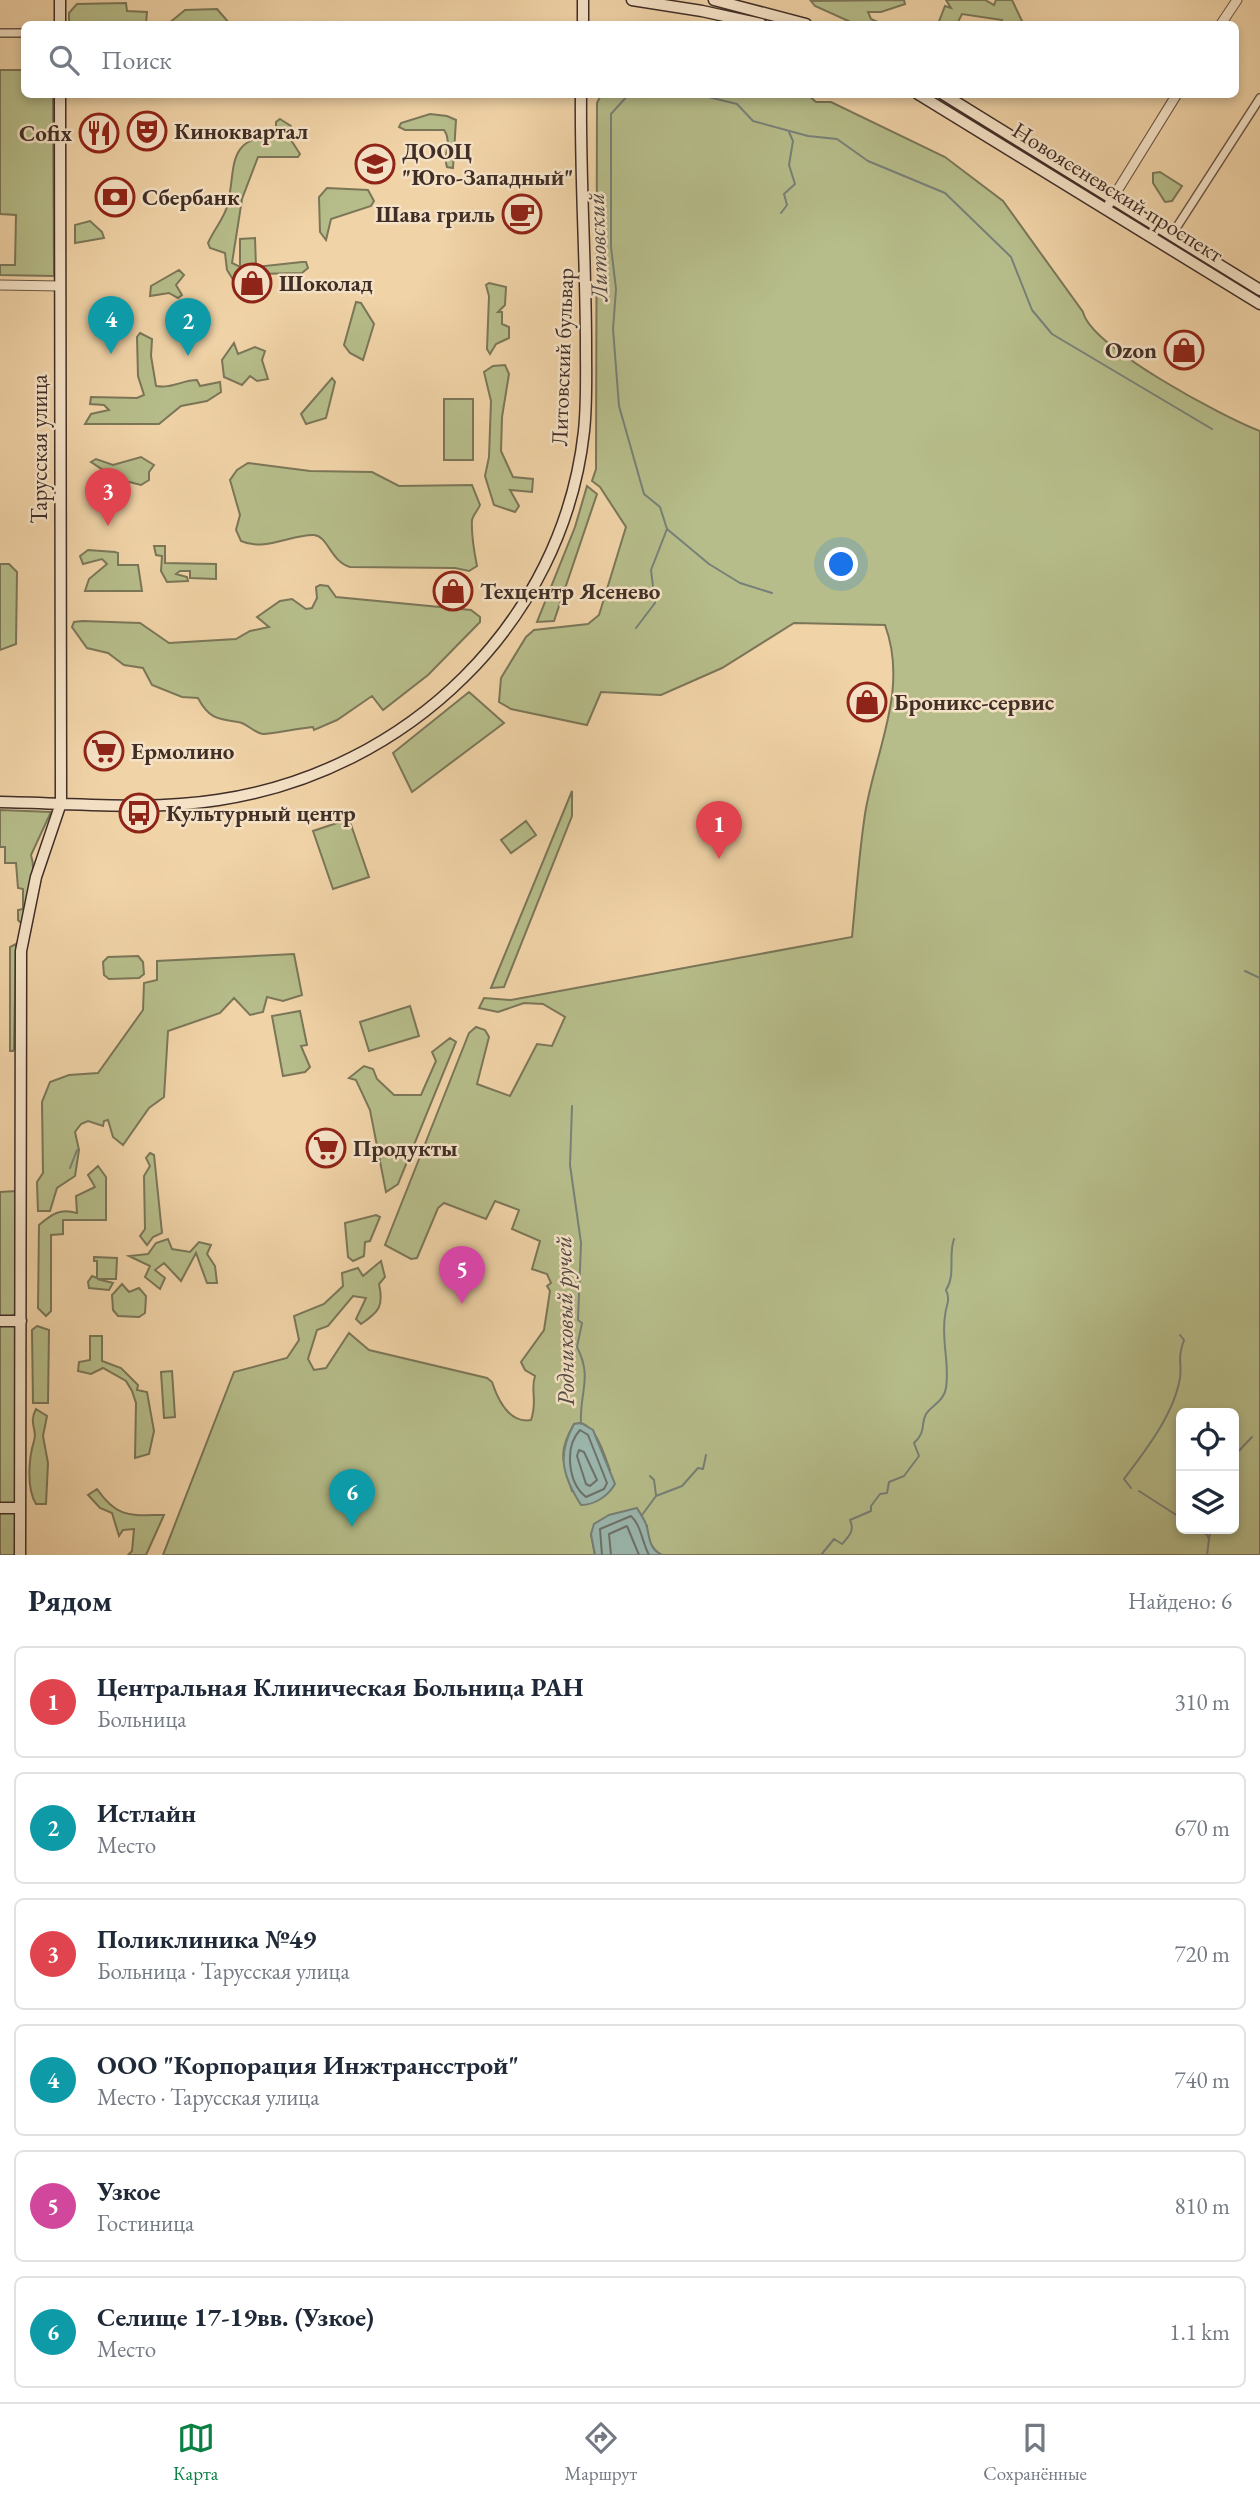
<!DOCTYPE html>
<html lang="ru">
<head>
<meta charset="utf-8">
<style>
	body { margin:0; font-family:"EB Garamond",serif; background:#f6f6f7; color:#1f2937 }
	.controls { position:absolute; right:21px; bottom:21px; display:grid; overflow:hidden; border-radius:10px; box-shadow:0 4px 10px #0003 }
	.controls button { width:63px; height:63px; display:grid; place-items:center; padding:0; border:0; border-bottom:2px solid #e0e1e3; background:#fff; color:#1f2937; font:35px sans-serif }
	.you { position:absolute; left:842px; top:565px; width:24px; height:24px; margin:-18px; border:5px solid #fff; border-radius:50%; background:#1a73e8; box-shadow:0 0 0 10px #1a73e833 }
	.badge { display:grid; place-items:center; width:46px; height:46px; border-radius:50%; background:#0b8043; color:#fff; font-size:23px; font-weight:700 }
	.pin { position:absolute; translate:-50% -58px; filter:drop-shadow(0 2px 4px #0008) }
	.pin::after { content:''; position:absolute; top:37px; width:24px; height:21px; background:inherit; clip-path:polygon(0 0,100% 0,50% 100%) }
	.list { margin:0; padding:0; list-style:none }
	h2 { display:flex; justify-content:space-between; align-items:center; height:91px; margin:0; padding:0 28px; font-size:30px }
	h2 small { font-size:23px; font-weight:400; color:#747a83 }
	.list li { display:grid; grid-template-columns:46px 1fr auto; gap:21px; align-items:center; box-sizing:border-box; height:112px; margin:0 14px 14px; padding:0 14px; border:2px solid #e0e1e3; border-radius:10px }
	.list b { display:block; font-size:26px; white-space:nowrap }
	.list p { margin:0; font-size:23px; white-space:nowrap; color:#747a83 }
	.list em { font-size:23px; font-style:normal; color:#747a83 }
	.icon { flex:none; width:38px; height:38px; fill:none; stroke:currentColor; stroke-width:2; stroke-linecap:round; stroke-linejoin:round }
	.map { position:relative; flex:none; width:1260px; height:1555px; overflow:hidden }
	.search { position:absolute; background:#fff; box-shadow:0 4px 10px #0003; left:21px; right:21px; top:21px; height:77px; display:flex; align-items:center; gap:18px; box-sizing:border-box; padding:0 24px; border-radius:10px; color:#747a83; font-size:26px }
	.sheet { height:847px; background:#fff }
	nav { display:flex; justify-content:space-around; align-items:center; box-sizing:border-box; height:98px; border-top:2px solid #e0e1e3; background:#fff; font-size:19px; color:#747a83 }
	nav a { display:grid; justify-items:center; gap:4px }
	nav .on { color:#0b8043 }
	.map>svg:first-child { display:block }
	.green { fill:#b6bd8a; stroke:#7b7658; stroke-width:2; fill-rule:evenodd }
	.water { fill:#9bb7ae; stroke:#778078; stroke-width:2 }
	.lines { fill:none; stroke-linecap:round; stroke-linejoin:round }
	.shore { stroke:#6e726a; stroke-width:2 }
	.stream { stroke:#778078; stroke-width:2 }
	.minor-casing { stroke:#6c5747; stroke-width:10 }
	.tertiary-casing { stroke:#6c5747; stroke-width:11 }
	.secondary-casing { stroke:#402e27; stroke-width:13 }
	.minor { stroke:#f5e2c6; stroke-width:7 }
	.tertiary { stroke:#f5e2c6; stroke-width:9 }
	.secondary { stroke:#f5e2c6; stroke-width:10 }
	.labels { text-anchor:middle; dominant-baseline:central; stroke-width:5; stroke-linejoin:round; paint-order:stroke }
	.poi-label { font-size:23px; font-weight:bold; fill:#402e27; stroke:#f5e2c6; text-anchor:start }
	.street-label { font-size:23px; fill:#402e27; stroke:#f5e2c6 }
	.water-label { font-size:24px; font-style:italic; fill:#524942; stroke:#f5e2c6 }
</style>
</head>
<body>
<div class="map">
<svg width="1260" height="1555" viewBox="0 0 1260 1555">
	<rect width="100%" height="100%" fill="#f0d3a7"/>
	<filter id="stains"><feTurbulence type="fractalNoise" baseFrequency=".00286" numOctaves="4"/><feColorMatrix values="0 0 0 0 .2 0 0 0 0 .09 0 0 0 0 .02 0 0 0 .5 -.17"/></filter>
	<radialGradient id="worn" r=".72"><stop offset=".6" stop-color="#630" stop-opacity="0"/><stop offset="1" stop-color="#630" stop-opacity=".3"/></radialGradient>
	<!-- green -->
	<path class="green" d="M904,0l1,4 -24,8h-13l3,7 11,5h-27l-40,-18 -4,-5z
		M946,0h39l9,5 2,-5h16l10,21 -1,3h-21l2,-4 -40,-6 -5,10h-19l7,-18 6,2z
		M126,3l1,8 20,1 -1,12h-77v-11l8,-9z
		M217,9l13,15h-62l17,-14z
		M0,70h24v24l29,1 1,181 -54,-1v-10h15l1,-50 -16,-1z
		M601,95h207l8,7h15l114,55 58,44 80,111c8,35 142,106 177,119v1124h-598c-11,-5 -15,-18 -15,-29l-56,8 4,21h-432l71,-183 53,-14 12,-18 -5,-24 30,-12 19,-18 -1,-13 16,-5 5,8 18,-15 4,16 -6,7c5,22 0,28 -18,40l-5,-5 10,-21 -13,-2 -25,30 -11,4 -9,29 6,11 12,-2 23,-35 20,17 118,28 5,4c6,18 17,42 39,38 7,-20 -1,-29 4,-44l-10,-6 -4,-8 23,-32 6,-39 -3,-5 4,-3 -4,-9 -15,-5 8,-28 -28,-12 7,-19 -24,-9 -9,18 -42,-16 -6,5 -21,50 -6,1 -26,-14 84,-212 7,-6 9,3 4,7 -12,47 33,12 27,-52 15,2 13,-29 -22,-13 -19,-1 -26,9 -19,-4 5,-10 27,2 341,-63c4,-41 7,-83 13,-123 10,-63 44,-124 20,-189l-91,-2 -72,45 -61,27 -60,-3 -14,33 -76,-16 -12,-7 2,-24 25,-41 8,-7 54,-6 11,-9 27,-88 -26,-40 -8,-6 4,-12 1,-366zM1181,1413h53v116h-53zM581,1423c16,5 23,32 29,47l-38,21c-9,-29 -15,-38 2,-67z
		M430,114l17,2 9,4 -3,48 -6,-1c-5,-12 6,-25 -3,-37h-39l-6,-3 2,-4z
		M280,119l11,7v14l9,14 -2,3h-40l-16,42 -10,64 8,4v-28l15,-1 1,29 46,-5h4l2,6 -6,5 -46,1 -22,7 -7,-11 -2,-17 -15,-5 -2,-5c6,-14 16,-24 20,-39 8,-38 -2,-66 48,-69v-13z
		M1160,172l22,14 -10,15 -7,1 -12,-19v-10z
		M327,188l41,2 6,11 -3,5 -40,13 -5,21 -6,-8 -1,-35z
		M90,221l12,11 2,6 -29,5v-18z
		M179,270l5,5 -8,10 6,10 -4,3 -9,-5 -19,3 1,-10z
		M489,283l17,4 -1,18 -7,7h4v12l7,3v11l-13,6 -6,10 -3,-5 2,-53 -3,-11z
		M356,302l5,1 13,21 -11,36 -13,-7 -6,-8z
		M140,333l12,6 -1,17 5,30c16,3 26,-6 41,-6l3,6 20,-4 1,10 -14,9 -26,5 -22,18h-74l6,-10 18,-4 -5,-5 -14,-1 1,-7 46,1 7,-3 -6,-19 -1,-39z
		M234,343l4,11 17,-7 10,4 -3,9 6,19 -11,2 -7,-5 -8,9 -18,-8 -2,-17z
		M505,365l4,9 -7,43 -1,34 12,26 20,2 -1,13 -22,-2 9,16 -4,6 -21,-7 -9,-29 4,-19 2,-56 -7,-29 9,-6z
		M332,378l3,4 -9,36 -20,6 -5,-10z
		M444,399h29v61h-29z
		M141,457l13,8 -5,7v8l-8,5 -24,-6 -26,-17 5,-3 17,6z
		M248,463l62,8 62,1 27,14 73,-1 8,20c-2,5 -7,10 -8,15 -1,15 2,31 5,46l-8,5 -14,-3 -105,-1c-19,-5 -22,-31 -36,-32 -22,-1 -49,17 -73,6l-5,-11 4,-15 -10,-35 7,-10z
		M587,486l10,8 -43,127 -17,1 38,-95z
		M154,546h11v17l51,1v15l-26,-1v-7h-10l-4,3 11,3 1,4 -21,1 -6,-11 1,-15 -6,-1z
		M88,550l27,2 3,1v12h20l4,26h-57l4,-12 18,-15 -5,-5 -19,5 -3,-8z
		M0,564h9l8,8 -1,72 -16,6z
		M320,585l8,1 8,11 135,13 9,7v5l-52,53 -45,35 -11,-14 -35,24 -23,10 -1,-3c-13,1 -42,7 -50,7 -9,-1 -16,-11 -25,-12 -20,-3 -29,-3 -40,-24l-16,-1 -30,-12 -9,-17 -19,-3 -16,-12 -21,-5 -15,-21 2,-5 8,-1 58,2 29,20 67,-4 14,-8 19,-4 -12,-10 23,-16 12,-2 14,10 6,-1 5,-10 -1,-11z
		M469,692l35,31 -92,69 -19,-39z
		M572,791v25l-68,171 -13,1z
		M0,810l51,2 -20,43c7,21 -4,49 -8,70l-5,-5v-10l5,-1v-20l-5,-1 -2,-25h-11v-16h-5z
		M349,819l20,58 -36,12 -20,-58z
		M526,821l10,14 -25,18 -10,-13z
		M16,944l-2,105 -1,2h-3v-104z
		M294,954l8,41 -19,6 -16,-4 -4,15 -13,3 -16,-17 -14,15 -52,18 -4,66 -15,11 -26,37 -10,-8 -5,-17 -4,1 -1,5 -15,-5 -7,3 -6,8 4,18 -4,26 -18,12 -7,23h-12l-1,-29 6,-9 -1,-71 8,-20 19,-7 29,-2 45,-63 1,-27 13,-3v-19z
		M138,956l5,6 1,12 -5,4 -30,1 -5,-4 -1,-13 5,-5z
		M410,1006l9,30 -50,15 -9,-29z
		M300,1011l7,34 -6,1 9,21 -5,5 -22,4 -11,-60z
		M450,1038l6,4 -58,142 -12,8 -16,-82 -14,-30 -7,-2 15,-12 9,3 4,10 17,16h27l15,-34 -4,-9z
		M150,1153l4,2 8,78 -9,4 -6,8 -7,-9 5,-7 -1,-53 6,-10 -4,-8z
		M98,1166l8,11v43h-43v14l-12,1v76l-5,5 -8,-8 1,-83c13,-11 21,-17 38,-12l-1,-17 19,-9 -7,-12z
		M16,1191l1,121 -6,5h-11v-125z
		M376,1215l4,2 -10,24 -5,1 -1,14 -11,5 -5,-4 -3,-34z
		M168,1239l4,10 18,3 9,-10 12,3 -4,9 8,12 2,17h-10l-11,-30 -15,28 -17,-18 -9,7 10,8 -5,11 -15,-12 5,-11 -21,-10 19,-2 8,-11z
		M94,1257l23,1 -1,21h-19l16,4 -4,7 -20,-2 -1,-6 4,-6 5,2v-17h-3z
		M122,1284l7,8 10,-4 7,8 -1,17 -6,4 -21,-1 -5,-6 -1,-15z
		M0,1324l14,1 3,6 -1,172 -16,2z
		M37,1326l12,4 -1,73h-15l-1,-73z
		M90,1336h12v25l19,7 17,17 -1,5 10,2 7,39 -5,23 -14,4 1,-55 -4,-12 -6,-10 -23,-13 -12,6 -13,-3 1,-9 11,-2z
		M172,1371l3,46 -11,1 -3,-46z
		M36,1409l11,7 -4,20 5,27 -2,41h-10c-10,-16 -7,-47 -2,-63 4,-12 -6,-17 2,-32z
		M97,1489c21,30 33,26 67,26l-18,40h-18l4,-4 2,-22 -11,1 -4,6 -7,-23 -12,-5 -12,-13z
		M0,1512h13l3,4 1,39h-17z"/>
	<!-- water -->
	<path class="water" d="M581,1423l12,7 22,54c-7,12 -20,21 -34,21 -19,-30 -24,-50 -7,-81z
		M637,1508c3,5 7,11 9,16 4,12 2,25 16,31h-67l-4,-21 3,-10 15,-9z"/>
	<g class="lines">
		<!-- shore -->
		<path class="shore" d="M580,1430l8,5 19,48 -3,6 -18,8c-18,-14 -22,-50 -6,-67z
			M579,1450l5,2 13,28 -7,6 -4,-2 -9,-28z
			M602,1555l-2,-26 31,-13c10,9 11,26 18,39
			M611,1555l-2,-21 18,-8 12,29"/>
		<!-- stream -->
		<path class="stream" d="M629,94l-18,20v133l5,42 -3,40 6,77 25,88 16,13 7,22 -16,41 4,33 -19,25
			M696,94l41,10 16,17 55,15 29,3 31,22 77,32 66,64 21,53 20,24 160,95
			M781,213l6,-8 -3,-11 11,-10 -6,-19 4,-24 -4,-9
			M667,529l42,35 31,19 32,10
			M1245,971l15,7
			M572,1106l-2,59 11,78 -3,77 4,3 -5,24c16,31 2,46 4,77
			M70,1168l7,-18
			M1234,1456l18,-19
			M650,1476l4,4 2,15
			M1131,1488l-7,-9c22,-29 50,-65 56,-101 2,-16 -3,-19 4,-38l-4,-5
			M1139,1491l42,27
			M642,1515l14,-19 26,-10 16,-18 5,1 3,-14
			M1190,1529l16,5
			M1204,1529l5,10 -2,16
			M1209,1538l2,-9
			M821,1555l13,-16 8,5c7,-8 13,-13 8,-24l21,-9v-5l9,-12 7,-1 2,-11 15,-6 15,-20 -5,-13c13,-12 6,-18 12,-29 6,-9 18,-13 20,-26 4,-24 -5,-47 -1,-72 1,-12 6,-15 1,-26 10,-15 2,-35 8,-51"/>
		<defs>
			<path id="minor" d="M0,33h24
				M1171,236l89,-138"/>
			<path id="tertiary" d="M1221,24l16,-24
				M1109,204l68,-110
				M0,285l60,1"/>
			<path id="secondary" d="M632,0l70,11 59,13
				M714,0l92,24
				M60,24v-24
				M583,24v-24
				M918,94l342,210
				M943,94l317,196
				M0,802c71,1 148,9 218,-2 189,-28 345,-177 366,-369 3,-28 2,-57 2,-84 0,-84 -6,-169 -5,-253
				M0,1321h21
				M0,1508h20
				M20,1555l1,-604 15,-74 25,-74 -1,-709"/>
		</defs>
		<!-- minor casing -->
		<use href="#minor" class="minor-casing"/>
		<!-- tertiary casing -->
		<use href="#tertiary" class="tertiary-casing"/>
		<!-- secondary casing -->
		<use href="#secondary" class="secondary-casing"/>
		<!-- minor -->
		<use href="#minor" class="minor"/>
		<!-- tertiary -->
		<use href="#tertiary" class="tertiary"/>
		<!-- secondary -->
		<use href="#secondary" class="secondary"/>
	</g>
	<!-- icons -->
	<defs>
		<symbol id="theatre-ring" viewBox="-11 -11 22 22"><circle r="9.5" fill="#f5e2c6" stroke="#8f2418" stroke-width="1.5"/><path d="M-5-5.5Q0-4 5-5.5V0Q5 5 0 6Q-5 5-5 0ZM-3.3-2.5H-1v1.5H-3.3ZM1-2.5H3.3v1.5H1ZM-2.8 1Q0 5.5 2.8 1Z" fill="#8f2418"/></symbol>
		<symbol id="restaurant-ring" viewBox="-11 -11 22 22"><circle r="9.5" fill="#f5e2c6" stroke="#8f2418" stroke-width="1.5"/><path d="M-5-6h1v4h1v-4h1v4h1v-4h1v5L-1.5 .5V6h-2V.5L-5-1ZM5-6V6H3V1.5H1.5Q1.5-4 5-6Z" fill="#8f2418"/></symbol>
		<symbol id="school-ring" viewBox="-11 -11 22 22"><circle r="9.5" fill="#f5e2c6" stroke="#8f2418" stroke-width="1.5"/><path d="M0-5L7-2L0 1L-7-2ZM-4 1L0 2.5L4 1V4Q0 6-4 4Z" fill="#8f2418"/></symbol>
		<symbol id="bank-ring" viewBox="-11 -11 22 22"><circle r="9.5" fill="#f5e2c6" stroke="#8f2418" stroke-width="1.5"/><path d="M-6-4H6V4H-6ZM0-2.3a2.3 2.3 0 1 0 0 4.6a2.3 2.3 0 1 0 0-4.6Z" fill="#8f2418"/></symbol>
		<symbol id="cafe-ring" viewBox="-11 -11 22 22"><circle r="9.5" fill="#f5e2c6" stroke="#8f2418" stroke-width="1.5"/><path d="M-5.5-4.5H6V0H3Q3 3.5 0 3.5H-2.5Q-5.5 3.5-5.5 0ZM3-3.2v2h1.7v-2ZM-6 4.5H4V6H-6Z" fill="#8f2418"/></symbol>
		<symbol id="shop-ring" viewBox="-11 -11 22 22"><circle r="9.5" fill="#f5e2c6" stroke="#8f2418" stroke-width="1.5"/><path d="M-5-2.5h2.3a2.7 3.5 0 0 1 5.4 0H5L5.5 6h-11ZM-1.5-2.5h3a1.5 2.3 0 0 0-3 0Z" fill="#8f2418"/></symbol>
		<symbol id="supermarket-ring" viewBox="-11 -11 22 22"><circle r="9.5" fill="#f5e2c6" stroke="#8f2418" stroke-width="1.5"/><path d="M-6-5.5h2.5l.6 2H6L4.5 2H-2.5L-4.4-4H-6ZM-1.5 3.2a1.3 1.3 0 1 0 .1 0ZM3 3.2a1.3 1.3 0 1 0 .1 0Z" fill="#8f2418"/></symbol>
		<symbol id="bus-ring" viewBox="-11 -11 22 22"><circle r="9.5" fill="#f5e2c6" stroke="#8f2418" stroke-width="1.5"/><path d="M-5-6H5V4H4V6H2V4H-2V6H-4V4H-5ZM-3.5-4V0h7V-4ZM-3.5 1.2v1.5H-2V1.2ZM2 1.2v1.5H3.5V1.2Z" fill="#8f2418"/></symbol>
	</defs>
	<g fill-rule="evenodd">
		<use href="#theatre-ring" x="125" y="109" width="44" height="44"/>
		<use href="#restaurant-ring" x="77" y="111" width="44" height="44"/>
		<use href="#school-ring" x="353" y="142" width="44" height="44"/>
		<use href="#bank-ring" x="93" y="175" width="44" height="44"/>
		<use href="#cafe-ring" x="500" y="192" width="44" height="44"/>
		<use href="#shop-ring" x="230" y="261" width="44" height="44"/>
		<use href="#shop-ring" x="1162" y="328" width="44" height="44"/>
		<use href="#shop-ring" x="431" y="569" width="44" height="44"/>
		<use href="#shop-ring" x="845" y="680" width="44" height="44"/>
		<use href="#supermarket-ring" x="82" y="729" width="44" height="44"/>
		<use href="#bus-ring" x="117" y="791" width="44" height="44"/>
		<use href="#supermarket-ring" x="304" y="1126" width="44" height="44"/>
	</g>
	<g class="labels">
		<!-- poi labels -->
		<g class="poi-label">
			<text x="174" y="131">Киноквартал</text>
			<text x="72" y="133" text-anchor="end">Cofix</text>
			<text x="402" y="151">ДООЦ<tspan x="402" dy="26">"Юго-Западный"</tspan></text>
			<text x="142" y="197">Сбербанк</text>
			<text x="495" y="214" text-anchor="end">Шава гриль</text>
			<text x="279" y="283">Шоколад</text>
			<text x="1157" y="350" text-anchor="end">Ozon</text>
			<text x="480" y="591">Техцентр Ясенево</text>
			<text x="894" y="702">Броникс-сервис</text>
			<text x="131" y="751">Ермолино</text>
			<text x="166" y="813">Культурный центр</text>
			<text x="353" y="1148">Продукты</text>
		</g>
		<!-- street labels -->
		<g class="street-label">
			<text transform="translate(1118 192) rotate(32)">Новоясеневский проспект</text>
			<text transform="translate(562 357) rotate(-88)">Литовский бульвар</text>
			<text transform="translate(39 449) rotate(-90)">Тарусская улица</text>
		</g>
		<!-- water labels -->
		<g class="water-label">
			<text transform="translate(597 247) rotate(-92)">Литовский</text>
			<text transform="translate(564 1321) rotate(-91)">Родниковый ручей</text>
		</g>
	</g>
	<rect width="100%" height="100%" filter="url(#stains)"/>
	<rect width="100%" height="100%" fill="url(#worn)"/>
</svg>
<div class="controls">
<button><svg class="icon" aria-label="locate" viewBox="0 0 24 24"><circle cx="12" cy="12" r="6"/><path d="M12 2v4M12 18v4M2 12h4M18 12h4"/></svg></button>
<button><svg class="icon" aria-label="layers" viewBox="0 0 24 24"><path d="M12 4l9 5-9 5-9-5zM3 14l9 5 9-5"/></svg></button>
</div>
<div class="you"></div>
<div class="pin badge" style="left:719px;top:859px;background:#e0444e">1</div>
<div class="pin badge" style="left:188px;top:356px;background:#0f9aa8">2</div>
<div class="pin badge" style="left:108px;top:526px;background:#e0444e">3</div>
<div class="pin badge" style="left:111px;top:354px;background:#0f9aa8">4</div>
<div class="pin badge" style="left:462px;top:1304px;background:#d1479c">5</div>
<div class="pin badge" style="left:352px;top:1527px;background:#0f9aa8">6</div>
<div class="search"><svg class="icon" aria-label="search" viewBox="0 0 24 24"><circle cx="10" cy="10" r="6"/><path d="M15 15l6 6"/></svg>Поиск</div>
</div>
<section class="sheet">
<h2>Рядом<small>Найдено: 6</small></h2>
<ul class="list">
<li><span class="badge" style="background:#e0444e">1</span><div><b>Центральная Клиническая Больница РАН</b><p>Больница</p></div><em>310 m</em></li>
<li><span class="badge" style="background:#0f9aa8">2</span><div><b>Истлайн</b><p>Место</p></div><em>670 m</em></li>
<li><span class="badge" style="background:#e0444e">3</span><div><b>Поликлиника №49</b><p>Больница · Тарусская улица</p></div><em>720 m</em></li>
<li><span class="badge" style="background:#0f9aa8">4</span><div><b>ООО &quot;Корпорация Инжтрансстрой&quot;</b><p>Место · Тарусская улица</p></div><em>740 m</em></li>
<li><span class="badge" style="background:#d1479c">5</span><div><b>Узкое</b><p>Гостиница</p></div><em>810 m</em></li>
<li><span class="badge" style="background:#0f9aa8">6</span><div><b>Селище 17-19вв. (Узкое)</b><p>Место</p></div><em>1.1 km</em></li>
</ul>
</section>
<nav>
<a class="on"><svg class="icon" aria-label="map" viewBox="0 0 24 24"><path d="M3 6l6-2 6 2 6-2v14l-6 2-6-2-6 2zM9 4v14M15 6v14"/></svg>Карта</a>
<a><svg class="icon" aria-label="directions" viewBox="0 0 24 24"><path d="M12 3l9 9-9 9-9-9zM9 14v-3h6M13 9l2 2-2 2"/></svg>Маршрут</a>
<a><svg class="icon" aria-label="saved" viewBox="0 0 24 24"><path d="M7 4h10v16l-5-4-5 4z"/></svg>Сохранённые</a>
</nav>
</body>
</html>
